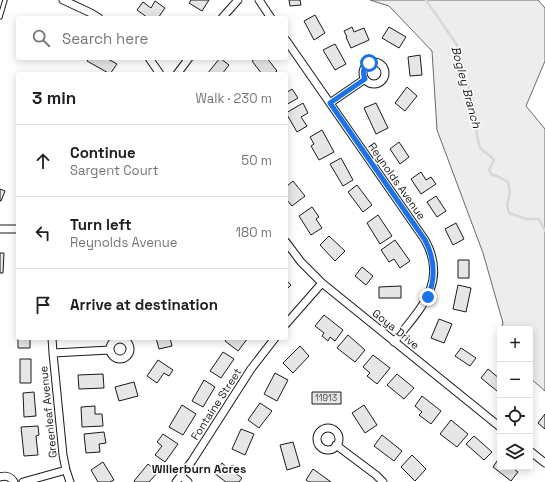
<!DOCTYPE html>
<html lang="en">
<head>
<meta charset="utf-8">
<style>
	body { margin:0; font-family:"Space Grotesk",sans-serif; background:#f6f6f6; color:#202124 }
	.controls { position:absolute; right:12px; bottom:12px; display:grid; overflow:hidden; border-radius:4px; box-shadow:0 2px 10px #0003 }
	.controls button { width:36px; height:36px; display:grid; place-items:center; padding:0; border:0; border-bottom:1px solid #e0e0e0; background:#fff; color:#202124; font:20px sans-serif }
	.stop { position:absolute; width:12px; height:12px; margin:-9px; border:3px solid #1a73e8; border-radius:50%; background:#fff }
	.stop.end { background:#1a73e8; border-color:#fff; box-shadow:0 1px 4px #0008 }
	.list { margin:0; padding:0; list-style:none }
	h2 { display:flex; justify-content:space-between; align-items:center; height:52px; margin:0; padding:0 16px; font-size:17px }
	h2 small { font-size:13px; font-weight:400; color:#757577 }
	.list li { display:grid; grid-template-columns:26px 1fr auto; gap:12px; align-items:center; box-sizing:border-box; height:72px; padding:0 16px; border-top:1px solid #e0e0e0 }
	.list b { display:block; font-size:15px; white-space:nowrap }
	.list p { margin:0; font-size:13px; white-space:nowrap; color:#757577 }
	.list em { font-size:13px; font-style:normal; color:#757577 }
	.icon { flex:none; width:22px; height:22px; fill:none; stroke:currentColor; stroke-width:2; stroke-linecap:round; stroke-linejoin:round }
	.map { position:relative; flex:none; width:545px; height:482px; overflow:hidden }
	.search { position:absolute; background:#fff; box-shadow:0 2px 10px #0003; left:16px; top:16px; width:272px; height:44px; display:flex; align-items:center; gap:10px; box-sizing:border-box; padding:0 14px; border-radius:4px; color:#757577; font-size:15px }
	.panel { position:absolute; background:#fff; box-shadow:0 2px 10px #0003; left:16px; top:72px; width:272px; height:268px; border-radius:4px }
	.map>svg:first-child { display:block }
	.built { fill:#ededed; stroke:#6a6a6a }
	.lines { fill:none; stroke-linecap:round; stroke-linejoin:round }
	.stream { stroke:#d7d7d7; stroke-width:2.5 }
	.building { fill:#e6e6e6; stroke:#1a1a1a }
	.lane-casing { stroke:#1a1a1a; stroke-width:5.5 }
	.street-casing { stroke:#1a1a1a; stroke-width:9 }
	.lane { stroke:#fff; stroke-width:3.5 }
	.street { stroke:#fff; stroke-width:7 }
	.route { stroke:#1a73e8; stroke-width:5 }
	.labels { text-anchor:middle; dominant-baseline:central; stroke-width:3; stroke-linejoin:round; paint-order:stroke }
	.number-label { font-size:9px; fill:#4d4d4d }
	.street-label { font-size:11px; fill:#1a1a1a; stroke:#fff }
	.water-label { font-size:12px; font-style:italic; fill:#1a1a1a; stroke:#fff }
	.neighbourhood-label { font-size:12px; font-weight:bold; fill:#1a1a1a; stroke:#fff }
</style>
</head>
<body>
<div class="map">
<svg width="545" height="482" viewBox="0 0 545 482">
	<rect width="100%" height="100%" fill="#fff"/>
	<!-- built -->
	<path class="built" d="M370,0h168l7,8v53l-19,45 19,23v262l-15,-13v-49h-29l2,-6 -20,-70 -46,-123 -5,-79 -43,-45z"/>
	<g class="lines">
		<!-- stream -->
		<path class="stream" d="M426,0l31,45 2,14 12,35 5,21 1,21 3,12 10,8 4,4 -5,10 3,5 5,1 11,6 2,10 -3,13 2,8 17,6h13l6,12"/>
	</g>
	<!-- building -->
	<path class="building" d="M191,0h18l-7,11 -13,-8z
		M289,0h11l1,5 -11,1z
		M155,1l10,7 -7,10h-10l-11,-8 6,-8 8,6z
		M315,15l10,18 -11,7 -10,-19z
		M352,27l2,5 10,-4 5,12 -18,8 -5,-11h1l-3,-6z
		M389,27l17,10 -7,11 -17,-10z
		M335,44l11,20 -11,6 -12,-20z
		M420,55l2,20 -12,1 -2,-19z
		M89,58h17l11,6 -7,10 -23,-13z
		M220,58l9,7 -7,9h-15z
		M256,58h11l10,13 -4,3h-11l-10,-13z
		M407,87l10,9 -12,15 -10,-8z
		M292,89l6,9 -12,7v-12z
		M303,103l5,10 -7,4 6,9 -10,6 -11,-19z
		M376,103l12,25 -12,6 -12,-26z
		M322,130l12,22 -15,8 -8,-14 3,-2 -4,-7z
		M399,142l10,15 -9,7 -10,-15z
		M341,158l12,22 -10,6 -13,-22z
		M421,172l5,8 5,-3 5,7 -15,10 -10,-15z
		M293,181l12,15 -13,10 -6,-7v-12z
		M357,185l15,20 -9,7 -15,-20z
		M0,189l5,2 -4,10h-1z
		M436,196l10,15 -9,6 -10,-15z
		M312,207l7,10 -3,2 6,9 -11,7 -12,-19z
		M378,215l14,21 -12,8 -13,-21z
		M456,223l8,16 -11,6 -8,-16z
		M329,236l16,15 -10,10 -15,-16z
		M395,240l15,21 -10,7 -6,-9 -5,3 -8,-12z
		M0,253h4l-1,20h-3z
		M458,260h11v18h-11z
		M362,267l11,9 -7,9 -11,-9z
		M286,280l5,5 -5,5z
		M458,285l13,3 -5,24 -13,-3z
		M401,286v12h-22v-11z
		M324,315l19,15 -8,11 -5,-4 -2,4 -6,-5 2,-3 -9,-7z
		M439,319l13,5 -8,19 -13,-5z
		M18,324v14h12v10h-12z
		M348,335l17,15 -10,12 -18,-14z
		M156,338h14l2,8 -13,3z
		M227,338h21l-10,13 -13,-10z
		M300,346l9,10 -16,17 -10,-10z
		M461,348l15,10 -6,8 -15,-10z
		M223,352l11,7 -13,19 -11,-7z
		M373,355l17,13 -13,16 -10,-8 3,-3 -7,-6z
		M20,359h11v24h-11z
		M158,360l15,10 -4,6 -5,-3 -7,10 -10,-7z
		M488,369l12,10v9l-3,3 -16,-13z
		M275,373l13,7 -11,21 -13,-7z
		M103,374l1,14 -25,1 -1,-14z
		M397,374l17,14 -10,11 -17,-14z
		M204,380l11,7 -12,20 -11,-6z
		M134,382l4,14 -19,5 -4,-14z
		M34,392l2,24 -12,1 -1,-24z
		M312,392h29v12h-29z
		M422,396l19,15 -10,13 -12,-9 3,-3 -7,-6z
		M260,403l12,8 -13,17 -11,-8z
		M182,405l14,9 -13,21 -14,-8z
		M364,405l13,20 -12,8 -13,-20z
		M95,406v8h7l1,12 -21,1 -1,-20z
		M545,414v15l-7,-6z
		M451,420l17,14 -11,13 -17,-13z
		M38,426l1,9 -3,1 2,19 -14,1 -3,-29z
		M241,429l13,5 -9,21 -13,-6z
		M104,432l2,11 -7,1 1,8 -14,1 -2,-19z
		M163,434l15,10 -13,18 -10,-7 7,-9 -5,-4z
		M382,435l20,16 -8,10 -20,-15z
		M474,436l18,16 -8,8 -18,-16z
		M293,442l7,24 -13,4 -7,-25z
		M412,455l14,14 -11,12 -14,-14z
		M499,458l1,9h11l7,5 -7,9 -18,-14z
		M103,462l11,18 -4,2h-12l-7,-12z
		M222,463l7,6 3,-4 5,3 -3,4 8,6 -3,4h-13l-12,-9z
		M148,464l10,8 -9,10h-14l-1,-1z
		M313,469l18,13h-22l-3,-2z"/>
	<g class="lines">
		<defs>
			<path id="lane" d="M0,17l5,-17"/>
			<path id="street" d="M63,0l28,13 8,5
				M259,0l12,18
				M222,18l16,-18
				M286,40l139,200c24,43 -6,70 -31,102
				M149,58l11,16
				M363 73a11 11 0 1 1 22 0a11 11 0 1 1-22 0Z
				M177,74l12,-16
				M330,103l35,-24
				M0,229h18
				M286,242l15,20 21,21 178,144
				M286,324l36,-41
				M52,338l1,15 10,102 3,15 4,12
				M110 349a10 10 0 1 1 20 0a10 10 0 1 1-20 0Z
				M53,353l57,-3
				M317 439a11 11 0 1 1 22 0a11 11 0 1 1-22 0Z
				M336,445l40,30 7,7
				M530,451l15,12
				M181,476l7,6
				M0,477c6,-2 11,0 14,5
				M23,482l43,-12
				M176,482l16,-21 59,-92 24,-31"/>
		</defs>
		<!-- lane casing -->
		<use href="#lane" class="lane-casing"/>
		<!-- street casing -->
		<use href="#street" class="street-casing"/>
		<!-- lane -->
		<use href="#lane" class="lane"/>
		<!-- street -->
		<use href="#street" class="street"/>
	</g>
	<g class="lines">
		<!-- route -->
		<path class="route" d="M369,63c-6,4 -7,9 -4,16l-35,24 95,137c10,19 11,37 3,57"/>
	</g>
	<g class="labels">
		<!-- number labels -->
		<g class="number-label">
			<text x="326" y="398">11913</text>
		</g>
		<!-- street labels -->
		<g class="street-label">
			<text transform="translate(397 181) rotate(55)">Reynolds Avenue</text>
			<text transform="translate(396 329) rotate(39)">Goya Drive</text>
			<text transform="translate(216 404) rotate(-57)">Fontaine Street</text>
			<text transform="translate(48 412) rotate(-96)">Greenleaf Avenue</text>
		</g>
		<!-- water labels -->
		<g class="water-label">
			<text transform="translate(466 87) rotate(75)">Bogley Branch</text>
		</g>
		<!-- neighbourhood labels -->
		<g class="neighbourhood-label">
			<text x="199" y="469">Willerburn Acres</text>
		</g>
	</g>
</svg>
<div class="controls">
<button>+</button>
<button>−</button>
<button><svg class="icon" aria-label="locate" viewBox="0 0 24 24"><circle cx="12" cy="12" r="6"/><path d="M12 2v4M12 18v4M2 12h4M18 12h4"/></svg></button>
<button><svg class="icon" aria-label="layers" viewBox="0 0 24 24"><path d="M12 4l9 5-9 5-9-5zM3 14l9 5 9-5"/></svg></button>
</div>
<div class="stop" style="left:369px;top:63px"></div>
<div class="stop end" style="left:428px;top:297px"></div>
<div class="search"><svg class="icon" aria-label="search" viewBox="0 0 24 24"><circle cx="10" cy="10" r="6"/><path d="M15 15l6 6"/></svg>Search here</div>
<section class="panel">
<h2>3 min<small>Walk · 230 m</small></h2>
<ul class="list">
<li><svg class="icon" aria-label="ahead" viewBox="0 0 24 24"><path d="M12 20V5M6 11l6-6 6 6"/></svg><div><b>Continue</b><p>Sargent Court</p></div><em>50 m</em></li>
<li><svg class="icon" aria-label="left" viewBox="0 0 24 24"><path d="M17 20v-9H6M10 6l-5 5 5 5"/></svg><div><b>Turn left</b><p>Reynolds Avenue</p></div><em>180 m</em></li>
<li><svg class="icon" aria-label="arrive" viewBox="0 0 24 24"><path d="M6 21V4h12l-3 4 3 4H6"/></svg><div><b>Arrive at destination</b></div></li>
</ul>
</section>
</div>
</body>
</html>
